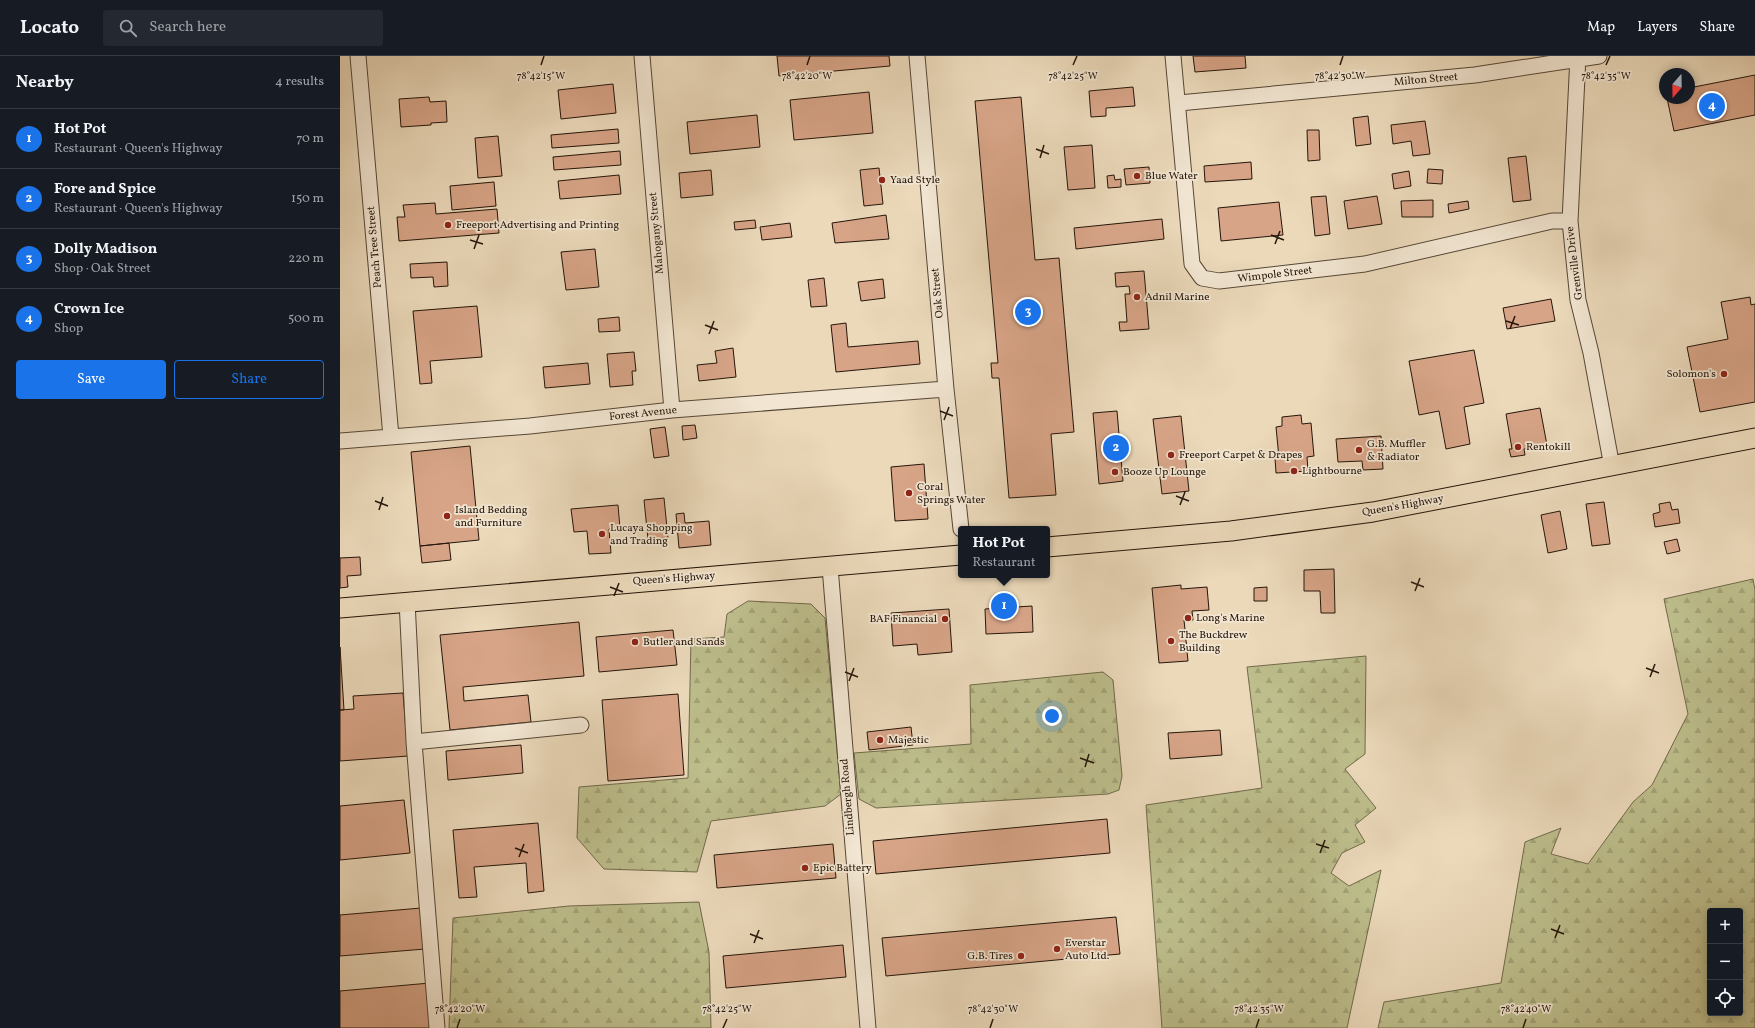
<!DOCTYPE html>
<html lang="en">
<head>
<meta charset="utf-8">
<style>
	body { margin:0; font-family:Vollkorn,serif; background:#242831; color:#f1f3f6 }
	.controls { position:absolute; right:12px; bottom:12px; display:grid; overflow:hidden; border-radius:4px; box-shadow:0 2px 10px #0003 }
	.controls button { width:36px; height:36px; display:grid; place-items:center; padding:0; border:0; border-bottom:1px solid #363941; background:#171b24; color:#f1f3f6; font:20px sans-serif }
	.compass { position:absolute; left:1319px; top:12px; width:36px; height:36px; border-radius:50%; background:#171b24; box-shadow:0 2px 10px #0003; rotate:200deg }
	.you { position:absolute; left:712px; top:660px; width:14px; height:14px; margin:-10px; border:3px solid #fff; border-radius:50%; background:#1a73e8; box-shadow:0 0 0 6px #1a73e833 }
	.badge { display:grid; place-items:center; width:26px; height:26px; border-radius:50%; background:#1a73e8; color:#fff; font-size:13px; font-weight:700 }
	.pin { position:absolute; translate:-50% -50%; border:2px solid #fff; box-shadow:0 1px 4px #0006 }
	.popup { position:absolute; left:618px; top:470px; width:92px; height:52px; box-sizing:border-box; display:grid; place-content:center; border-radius:4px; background:#171b24; filter:drop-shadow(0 1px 3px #0005); font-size:13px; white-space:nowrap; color:#9ea1a6 }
	.popup b { font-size:15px; color:#f1f3f6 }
	.popup::after { content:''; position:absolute; left:50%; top:100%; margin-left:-8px; border:8px solid transparent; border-top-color:#171b24 }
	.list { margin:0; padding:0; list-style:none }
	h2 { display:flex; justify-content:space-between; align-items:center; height:52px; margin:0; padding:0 16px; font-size:17px }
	h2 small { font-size:13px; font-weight:400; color:#9ea1a6 }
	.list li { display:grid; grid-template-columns:26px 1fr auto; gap:12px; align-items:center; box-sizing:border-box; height:60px; padding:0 16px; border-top:1px solid #363941 }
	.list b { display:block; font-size:15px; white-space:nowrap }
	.list p { margin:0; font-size:13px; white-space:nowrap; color:#9ea1a6 }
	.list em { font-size:13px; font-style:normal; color:#9ea1a6 }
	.actions { display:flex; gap:8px; padding:12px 16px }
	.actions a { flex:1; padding:9px 0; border:1px solid #1a73e8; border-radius:4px; text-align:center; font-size:14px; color:#1a73e8 }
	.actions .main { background:#1a73e8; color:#fff }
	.icon { flex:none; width:22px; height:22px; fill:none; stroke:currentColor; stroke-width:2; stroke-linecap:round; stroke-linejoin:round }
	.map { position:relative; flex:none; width:1415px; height:972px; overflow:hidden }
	header { display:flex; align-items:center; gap:24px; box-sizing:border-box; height:56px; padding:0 20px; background:#171b24; border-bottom:1px solid #363941 }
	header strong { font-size:19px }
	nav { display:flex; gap:22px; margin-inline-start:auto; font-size:14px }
	.search { width:280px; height:36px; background:#242831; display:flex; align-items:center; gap:10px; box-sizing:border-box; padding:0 14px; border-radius:4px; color:#9ea1a6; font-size:15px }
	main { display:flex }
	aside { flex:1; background:#171b24 }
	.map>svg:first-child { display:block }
	.forest { fill:url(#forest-firs); stroke:#716a4b; fill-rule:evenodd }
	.building { fill:#d7a487; stroke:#25160a }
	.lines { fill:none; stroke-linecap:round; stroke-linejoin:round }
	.minor-casing { stroke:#564736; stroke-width:17 }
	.major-casing { stroke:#25160a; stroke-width:21 }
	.minor { stroke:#f2e6d2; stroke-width:15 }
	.major { stroke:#ebd9ba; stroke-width:19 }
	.ticks { fill:none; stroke:#25160a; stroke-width:1.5 }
	.poi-dot { fill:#8f2418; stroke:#f2e6d2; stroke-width:1.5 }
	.labels { text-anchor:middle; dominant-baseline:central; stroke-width:3.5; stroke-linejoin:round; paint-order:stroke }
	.street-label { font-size:11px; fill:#25160a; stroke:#f2e6d2 }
	.poi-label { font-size:11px; fill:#25160a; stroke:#f2e6d2; text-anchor:start }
	.ticks-label { font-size:10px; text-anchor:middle; fill:#25160a; stroke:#f2e6d2; stroke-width:3.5; stroke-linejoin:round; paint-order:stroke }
</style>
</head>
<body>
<header>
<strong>Locato</strong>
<div class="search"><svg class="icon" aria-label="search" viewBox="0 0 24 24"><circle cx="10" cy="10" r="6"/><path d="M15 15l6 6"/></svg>Search here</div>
<nav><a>Map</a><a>Layers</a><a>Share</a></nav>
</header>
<main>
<aside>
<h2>Nearby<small>4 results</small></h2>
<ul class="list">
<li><span class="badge">1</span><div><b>Hot Pot</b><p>Restaurant · Queen's Highway</p></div><em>70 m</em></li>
<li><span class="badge">2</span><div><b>Fore and Spice</b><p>Restaurant · Queen's Highway</p></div><em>150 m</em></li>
<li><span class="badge">3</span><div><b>Dolly Madison</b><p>Shop · Oak Street</p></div><em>220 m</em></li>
<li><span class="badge">4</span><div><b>Crown Ice</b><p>Shop</p></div><em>500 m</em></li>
</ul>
<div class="actions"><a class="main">Save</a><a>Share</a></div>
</aside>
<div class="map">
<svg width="1415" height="972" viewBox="0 0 1415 972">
	<defs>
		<pattern id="forest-firs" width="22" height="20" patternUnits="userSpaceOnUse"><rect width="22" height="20" fill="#bdbe8c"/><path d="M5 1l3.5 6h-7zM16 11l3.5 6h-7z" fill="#a2a377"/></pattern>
	</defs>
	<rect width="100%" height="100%" fill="#ebd9ba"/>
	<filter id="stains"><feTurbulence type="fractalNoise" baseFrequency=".005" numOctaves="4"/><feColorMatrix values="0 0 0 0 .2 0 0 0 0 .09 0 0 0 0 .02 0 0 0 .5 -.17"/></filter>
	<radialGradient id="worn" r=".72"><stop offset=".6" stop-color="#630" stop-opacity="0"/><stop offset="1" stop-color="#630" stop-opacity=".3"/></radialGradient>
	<!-- forest -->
	<path class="forest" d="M1413,523l2,11v438h-377l6,-26 117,-19 24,-141 36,-14 -10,26 37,10 45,-62 19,-17 36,-71 -24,-115zM1370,855h30v102h-30z
		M408,545l63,3 14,14 16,176 -16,12 -114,15 -14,51 -93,-3 -27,-31 2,-51 109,-9 3,-139 33,-2 3,-23z
		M1026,600l-1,98 -20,15 31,39 -21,17 10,17 -23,11 -11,20 18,13 32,-16 -34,158h-185l-16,-223 116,-17 -15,-121z
		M763,616l10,8 9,96 -3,14 -11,4 -232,14 -17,-9 -5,-46 117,-9 -1,-59z
		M359,846l10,50 2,76h-262l4,-110 116,-12z"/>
	<!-- building -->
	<path class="building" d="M437,0h112l1,10 -111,10z
		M853,0h52l1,12 -51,4z
		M1415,19v40l-81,16 -7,-33h22v-10z
		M273,28l3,29 -55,6 -3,-29z
		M793,31l2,19 -29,2v8l-15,1 -2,-26z
		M529,36l4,41 -79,7 -4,-40z
		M89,41l1,5 16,-1 1,21 -16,1v2l-30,2 -2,-28z
		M681,41l14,163 24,-2 15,174 -23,2 5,61 -47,3 -10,-120h-7l-1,-15h7l-23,-262z
		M417,59l3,32 -70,7 -3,-32z
		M1028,60l3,28 -15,2 -3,-28z
		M1085,65l5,33 -17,2 -2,-15 -18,3 -2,-19z
		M278,73l1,14 -67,5 -1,-13z
		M967,74h12l1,30 -12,1z
		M158,80l4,40 -24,2 -3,-40z
		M752,89l3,43 -27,2 -4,-43z
		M280,95l1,14 -67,5 -1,-13z
		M1186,100l5,44 -18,2 -5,-44z
		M911,106l1,17 -47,3 -1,-16z
		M809,111l1,16 -24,2 -2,-16z
		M539,112l4,36 -19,2 -4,-36z
		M1088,113l15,1 -1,14 -15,-1z
		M371,114l2,25 -32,3 -2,-25z
		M1069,115l2,15 -17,3 -2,-15z
		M279,119l2,19 -61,5 -2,-18z
		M774,119l1,5 6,-1v8l-13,1 -1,-12z
		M154,126l2,24 -44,4 -2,-24z
		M986,140l4,38 -15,2 -4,-39z
		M1037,140l5,28 -34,5 -4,-28z
		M1093,144v17h-31l-1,-16z
		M1128,145l1,8 -20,4 -1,-9z
		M939,146l4,33 -62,6 -3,-33z
		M95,147l1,11 61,-5 2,24 -100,8 -2,-24h8l-2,-12z
		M546,159l3,24 -54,4 -3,-20z
		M822,163l2,20 -88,10 -2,-21z
		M415,164l1,8 -21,2 -1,-8z
		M450,167l2,14 -30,3 -2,-13z
		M255,193l4,38 -33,3 -5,-38z
		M107,206l1,24 -14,1 -1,-10 -22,1 -1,-14z
		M804,215l5,58 -29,2 -1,-9h8l-2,-28h5l-1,-8 -13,1 -1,-14z
		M484,222l3,28 -16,1 -3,-27z
		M543,223l2,19 -24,3 -3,-19z
		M1410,241l1,8 4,-1v98l-55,10 -13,-65 41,-8 -7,-37z
		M1211,243l4,22 -48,8 -4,-21z
		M137,250l5,51 -52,4 2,22 -12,1 -7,-73z
		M279,261l1,14 -21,1 -1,-13z
		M506,267l2,24 70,-6 2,23 -84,8 -5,-47z
		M393,292l3,29 -37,4 -2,-16 20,-2 -2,-12z
		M1134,294l10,53 -20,4 6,37 -24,5 -7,-38 -20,4 -10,-54z
		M294,296l2,19h-4l1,14 -23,2 -3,-33z
		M248,307l2,21 -45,4 -2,-21z
		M1200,352l7,37 -23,4 1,6 -14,2 -2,-8h3l-6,-35z
		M777,355l6,70 -24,3 -6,-71z
		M961,359l1,9 9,-1 3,33 -7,1 1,14 -32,2 -1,-15h4l-3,-31 6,-1v-9z
		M841,360l8,75 -27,3 -9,-75z
		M355,369l2,13 -14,2 -1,-14z
		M325,371l4,29 -15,2 -4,-29z
		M1041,380l2,33 -20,1 -1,-9 -24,1 -2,-23z
		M130,390l9,94 -59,6 -9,-94z
		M584,408l4,55 -33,2 -4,-54z
		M324,442l4,40 -20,1 -4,-39z
		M1264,446l6,42 -18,2 -6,-42z
		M1330,446l2,8 6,-1 2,14 -25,4 -2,-13 7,-2 -1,-8z
		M278,449l2,23 -11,1 2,24 -22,1 -2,-23 -13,1 -3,-23z
		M1220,455l7,38 -19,4 -7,-38z
		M344,457l1,10 24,-2 2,24 -32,3 -3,-34z
		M1337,483l3,12 -13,3 -3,-12z
		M109,487l2,17 -29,3 -2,-17z
		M20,501l1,18 -14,1 1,11 -8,1v-30z
		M994,513l1,44h-14l-1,-22h-16v-21z
		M841,529v4l26,-2 2,23 -17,1 1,9h-9l4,41 -29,2 -7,-75z
		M927,531v14h-13v-13z
		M692,550l1,26 -47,2 -1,-25z
		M609,553l3,43 -34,3 -1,-11 -24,2 -2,-33z
		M239,566l5,54 -121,11 1,14 64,-6 3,27 -81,8 -10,-95z
		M333,574l4,35 -78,7 -3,-35z
		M0,591l4,63h-4z
		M63,637l5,63 -68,5v-51l14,-1 -1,-13z
		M338,638l6,81 -76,6 -6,-81z
		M571,671l2,18 -44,5 -2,-18z
		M880,674l2,25 -52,4 -2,-26z
		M181,689l2,28 -75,7 -2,-29z
		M64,744l6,53 -70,7v-54z
		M767,763l3,34 -234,21 -3,-33z
		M198,767l6,68 -16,2 -2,-30 -52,4 3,30 -18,1 -6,-68z
		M493,788l3,34 -119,10 -3,-33z
		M81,852l4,41 -85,7v-41z
		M776,861l4,37 -234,22 -4,-38z
		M503,889l3,32 -120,11 -3,-32z
		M90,927v45h-90v-37z"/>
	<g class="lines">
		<defs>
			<path id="minor" d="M18,0l33,381
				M302,0l30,354
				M577,0l29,333 15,140
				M833,0l19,208 10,14 17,3 146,-17 187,-43h18
				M1238,0l-8,165 8,79 13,53 21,114
				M839,47l296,-28 124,-19
				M0,385l190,-15 142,-16 274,-21
				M490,511l38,461
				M67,545l7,141 23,286
				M74,686l167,-17"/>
			<path id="major" d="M707,491l184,-16 142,-19 382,-74
				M0,552l621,-53"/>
		</defs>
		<!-- minor casing -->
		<use href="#minor" class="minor-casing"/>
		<!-- major casing -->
		<use href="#major" class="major-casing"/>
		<!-- minor -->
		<use href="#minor" class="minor"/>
		<!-- major -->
		<use href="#major" class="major"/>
	</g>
	<!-- ticks -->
	<path class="ticks" d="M201,9l3,-9M467,9l3,-9M733,9l4,-9M1000,9l3,-9M1266,9l4,-9M696,93l13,5M700,102l4,-13M931,179l13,5M130,184l13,4M935,188l5,-13M134,193l5,-14M1166,265l13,4M365,269l13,5M1170,273l5,-13M369,278l5,-13M600,355l13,5M604,364l5,-13M836,440l13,5M35,445l13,5M840,449l5,-13M39,454l4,-13M1071,526l13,5M270,531l13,5M1075,535l5,-13M274,540l5,-13M1306,612l13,5M505,616l13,5M1310,621l5,-13M509,625l5,-13M740,702l14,5M745,711l4,-13M976,788l13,4M175,792l13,5M980,797l5,-13M179,801l5,-13M1211,873l13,5M410,878l13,5M1215,882l5,-13M414,887l5,-13M117,972l3,-9M383,972l4,-9M650,972l3,-9M916,972l3,-9M1183,972l3,-9"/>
	<!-- markers -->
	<g class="poi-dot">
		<circle cx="797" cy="120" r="4"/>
		<circle cx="542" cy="124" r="4"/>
		<circle cx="108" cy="169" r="4"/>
		<circle cx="797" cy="241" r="4"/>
		<circle cx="1384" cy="318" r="4"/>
		<circle cx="1178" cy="391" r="4"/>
		<circle cx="1019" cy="394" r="4"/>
		<circle cx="831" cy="399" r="4"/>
		<circle cx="954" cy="415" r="4"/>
		<circle cx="775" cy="416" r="4"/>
		<circle cx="569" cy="437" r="4"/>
		<circle cx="107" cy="460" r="4"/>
		<circle cx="262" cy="478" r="4"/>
		<circle cx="848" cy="562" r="4"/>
		<circle cx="605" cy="563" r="4"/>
		<circle cx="831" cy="585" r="4"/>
		<circle cx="295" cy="586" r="4"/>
		<circle cx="540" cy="684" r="4"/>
		<circle cx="465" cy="812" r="4"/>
		<circle cx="717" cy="893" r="4"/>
		<circle cx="681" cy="900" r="4"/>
	</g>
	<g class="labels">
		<!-- street labels -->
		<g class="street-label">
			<text transform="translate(1086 24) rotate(-5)">Milton Street</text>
			<text transform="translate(317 177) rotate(-95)">Mahogany Street</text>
			<text transform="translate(35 191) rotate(-95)">Peach Tree Street</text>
			<text transform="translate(1235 207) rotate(-97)">Grenville Drive</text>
			<text transform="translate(935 219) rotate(-7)">Wimpole Street</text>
			<text transform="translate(598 237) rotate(-95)">Oak Street</text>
			<text transform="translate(303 358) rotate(-6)">Forest Avenue</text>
			<text transform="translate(1063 450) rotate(-10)">Queen's Highway</text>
			<text transform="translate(334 523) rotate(-4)">Queen's Highway</text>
			<text transform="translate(508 741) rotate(-95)">Lindbergh Road</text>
		</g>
		<!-- poi labels -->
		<g class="poi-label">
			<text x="805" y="120">Blue Water</text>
			<text x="550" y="124">Yaad Style</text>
			<text x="116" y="169">Freeport Advertising and Printing</text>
			<text x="805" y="241">Adnil Marine</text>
			<text x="1376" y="318" text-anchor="end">Solomon's</text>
			<text x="1027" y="388">G.B. Muffler<tspan x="1027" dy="13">&amp; Radiator</tspan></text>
			<text x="1186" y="391">Rentokill</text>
			<text x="839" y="399">Freeport Carpet &amp; Drapes</text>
			<text x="962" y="415">Lightbourne</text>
			<text x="783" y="416">Booze Up Lounge</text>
			<text x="577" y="431">Coral<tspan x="577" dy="13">Springs Water</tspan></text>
			<text x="115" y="454">Island Bedding<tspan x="115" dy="13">and Furniture</tspan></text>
			<text x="270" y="472">Lucaya Shopping<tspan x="270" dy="13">and Trading</tspan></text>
			<text x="856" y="562">Long's Marine</text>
			<text x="597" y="563" text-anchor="end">BAF Financial</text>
			<text x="839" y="579">The Buckdrew<tspan x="839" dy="13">Building</tspan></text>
			<text x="303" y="586">Butler and Sands</text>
			<text x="548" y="684">Majestic</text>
			<text x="473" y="812">Epic Battery</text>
			<text x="725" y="887">Everstar<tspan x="725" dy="13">Auto Ltd.</tspan></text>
			<text x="673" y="900" text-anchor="end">G.B. Tires</text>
		</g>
	</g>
	<g class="ticks-label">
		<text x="467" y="23">78°42'20"W</text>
		<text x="733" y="23">78°42'25"W</text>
		<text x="1000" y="23">78°42'30"W</text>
		<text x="1266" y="23">78°42'35"W</text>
		<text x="201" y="23">78°42'15"W</text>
		<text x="120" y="956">78°42'20"W</text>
		<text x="387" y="956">78°42'25"W</text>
		<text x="653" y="956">78°42'30"W</text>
		<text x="919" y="956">78°42'35"W</text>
		<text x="1186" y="956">78°42'40"W</text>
	</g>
	<rect width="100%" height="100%" filter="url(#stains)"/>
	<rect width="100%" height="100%" fill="url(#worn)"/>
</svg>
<div class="controls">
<button>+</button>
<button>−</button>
<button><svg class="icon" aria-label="locate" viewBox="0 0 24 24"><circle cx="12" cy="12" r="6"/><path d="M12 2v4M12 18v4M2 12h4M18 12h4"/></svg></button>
</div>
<svg class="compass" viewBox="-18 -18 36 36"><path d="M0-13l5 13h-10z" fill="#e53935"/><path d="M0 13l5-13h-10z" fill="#9ea1a6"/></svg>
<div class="you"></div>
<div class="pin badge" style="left:664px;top:550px">1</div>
<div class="popup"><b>Hot Pot</b>Restaurant</div>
<div class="pin badge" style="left:776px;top:392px">2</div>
<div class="pin badge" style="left:688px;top:256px">3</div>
<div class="pin badge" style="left:1372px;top:50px">4</div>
</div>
</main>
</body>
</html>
